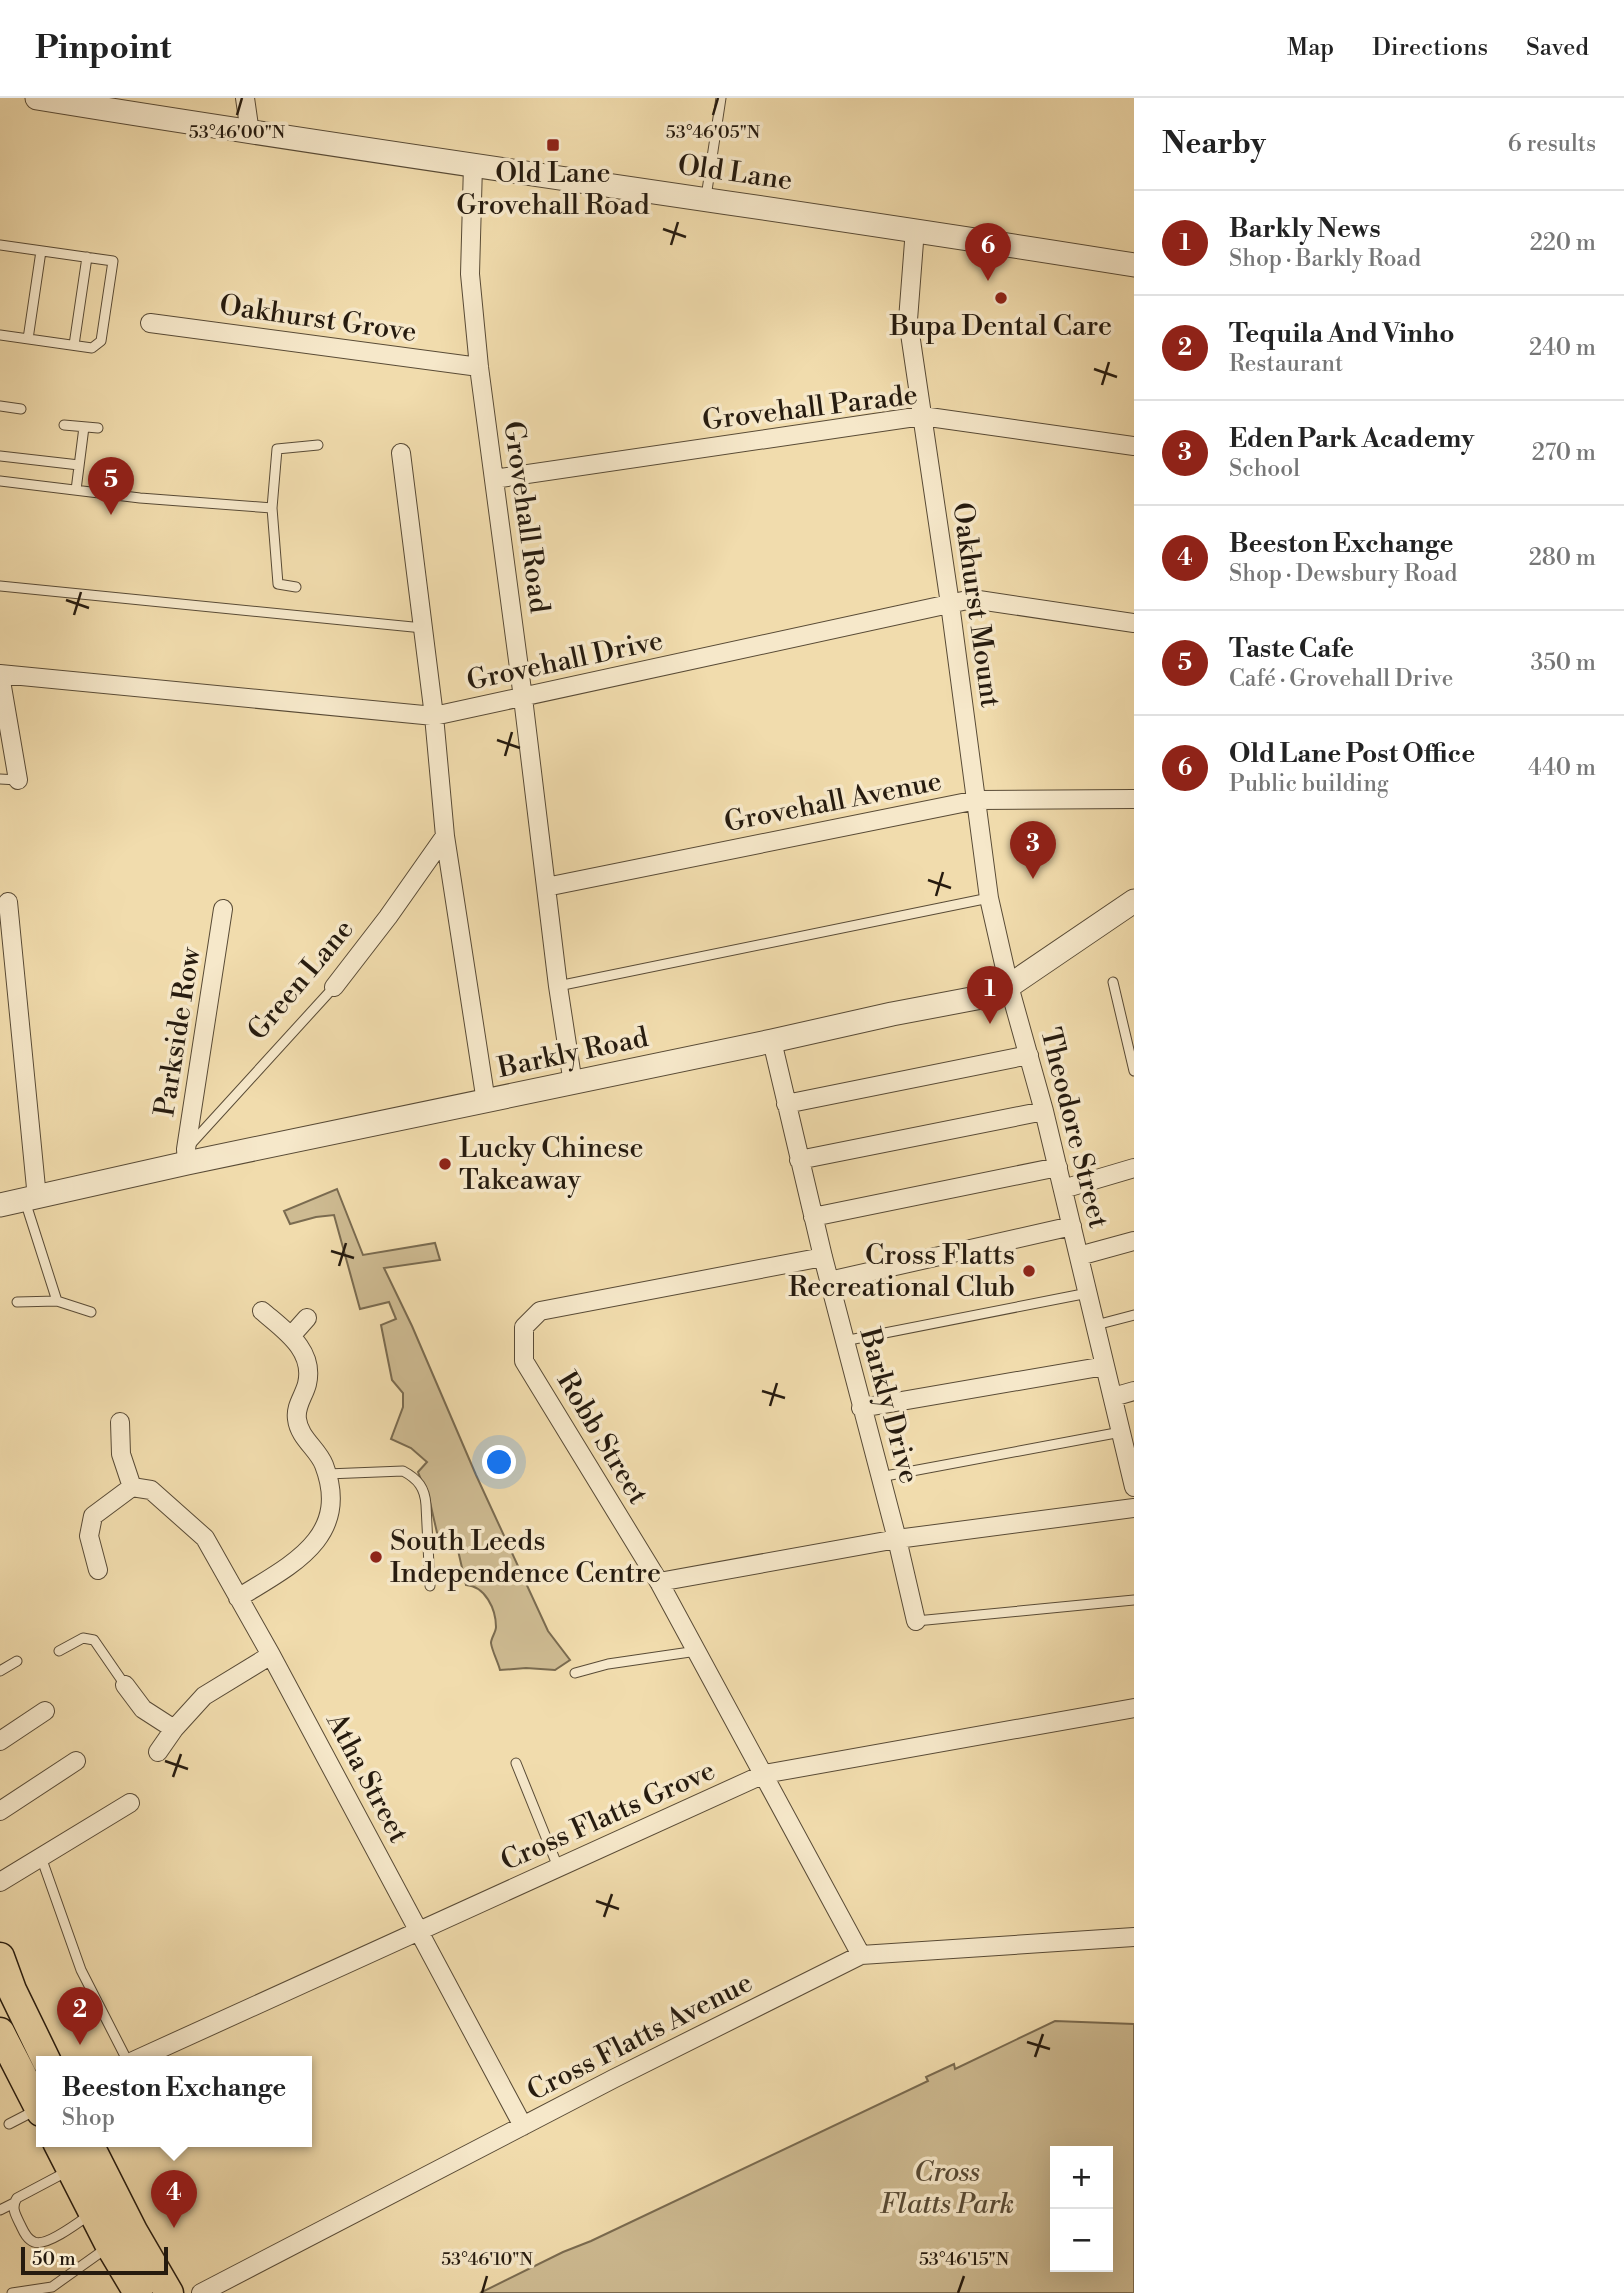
<!DOCTYPE html>
<html lang="en">
<head>
<meta charset="utf-8">
<style>
	body { margin:0; font-family:"Libre Bodoni",serif; background:#f2f2f2; color:#222 }
	.controls { position:absolute; right:21px; bottom:21px; display:grid; overflow:hidden; border-radius:0px; box-shadow:0 7px 28px #0002 }
	.controls button { width:63px; height:63px; display:grid; place-items:center; padding:0; border:0; border-bottom:2px solid #e0e0e0; background:#fff; color:#222; font:35px sans-serif }
	.scale { position:absolute; left:21px; bottom:18px; width:147px; box-sizing:border-box; padding-left:7px; border:4px solid #261b0f; border-top:0; font-size:19px; line-height:24px; white-space:nowrap; color:#261b0f; -webkit-text-stroke:5px #f6e8ca; paint-order:stroke }
	.you { position:absolute; left:500px; top:1365px; width:24px; height:24px; margin:-18px; border:5px solid #fff; border-radius:50%; background:#1a73e8; box-shadow:0 0 0 10px #1a73e833 }
	.badge { display:grid; place-items:center; width:46px; height:46px; border-radius:50%; background:#8f2418; color:#fff; font-size:23px; font-weight:700 }
	.pin { position:absolute; translate:-50% -58px; filter:drop-shadow(0 2px 4px #0008) }
	.pin::after { content:''; position:absolute; top:37px; width:24px; height:21px; background:inherit; clip-path:polygon(0 0,100% 0,50% 100%) }
	.popup { position:absolute; left:36px; top:1958px; width:276px; height:91px; box-sizing:border-box; display:grid; place-content:center; border-radius:0px; background:#fff; filter:drop-shadow(0 2px 5px #0005); font-size:23px; white-space:nowrap; color:#767676 }
	.popup b { font-size:26px; color:#222 }
	.popup::after { content:''; position:absolute; left:50%; top:100%; margin-left:-14px; border:14px solid transparent; border-top-color:#fff }
	.list { margin:0; padding:0; list-style:none }
	h2 { display:flex; justify-content:space-between; align-items:center; height:91px; margin:0; padding:0 28px; font-size:30px }
	h2 small { font-size:23px; font-weight:400; color:#767676 }
	.list li { display:grid; grid-template-columns:46px 1fr auto; gap:21px; align-items:center; box-sizing:border-box; height:105px; padding:0 28px; border-top:2px solid #e0e0e0 }
	.list b { display:block; font-size:26px; white-space:nowrap }
	.list p { margin:0; font-size:23px; white-space:nowrap; color:#767676 }
	.list em { font-size:23px; font-style:normal; color:#767676 }
	.map { position:relative; flex:none; width:1134px; height:2195px; overflow:hidden }
	header { display:flex; align-items:center; gap:42px; box-sizing:border-box; height:98px; padding:0 35px; background:#fff; border-bottom:2px solid #e0e0e0 }
	header strong { font-size:33px }
	nav { display:flex; gap:38px; margin-inline-start:auto; font-size:24px }
	main { display:flex }
	aside { flex:1; background:#fff }
	.map>svg:first-child { display:block }
	.green { fill:#cebb92; stroke:#7a6b50; stroke-width:2; fill-rule:evenodd }
	.lines { fill:none; stroke-linecap:round; stroke-linejoin:round }
	.service-casing { stroke:#594b36; stroke-width:11 }
	.minor-casing { stroke:#594b36; stroke-width:20 }
	.tertiary-casing { stroke:#594b36; stroke-width:25 }
	.primary-casing { stroke:#261b0f; stroke-width:31 }
	.service { stroke:#f6e8ca; stroke-width:9 }
	.minor { stroke:#f6e8ca; stroke-width:18 }
	.tertiary { stroke:#f6e8ca; stroke-width:23 }
	.primary { stroke:#f1dcad; stroke-width:28 }
	.ticks { fill:none; stroke:#261b0f; stroke-width:2.5 }
	.poi-dot { fill:#8f2418; stroke:#f6e8ca; stroke-width:2.5 }
	.labels { text-anchor:middle; dominant-baseline:central; stroke-width:7; stroke-linejoin:round; paint-order:stroke }
	.poi-label { font-size:28px; fill:#261b0f; stroke:#f6e8ca }
	.street-label { font-size:28px; fill:#261b0f; stroke:#f6e8ca }
	.park-label { font-size:28px; font-style:italic; fill:#584b36; stroke:#f6e8ca }
	.ticks-label { font-size:18px; text-anchor:middle; fill:#261b0f; stroke:#f6e8ca; stroke-width:7; stroke-linejoin:round; paint-order:stroke }
</style>
</head>
<body>
<header>
<strong>Pinpoint</strong>
<nav><a>Map</a><a>Directions</a><a>Saved</a></nav>
</header>
<main>
<div class="map">
<svg width="1134" height="2195" viewBox="0 0 1134 2195">
	<rect width="100%" height="100%" fill="#f1dcad"/>
	<filter id="stains"><feTurbulence type="fractalNoise" baseFrequency=".00286" numOctaves="4"/><feColorMatrix values="0 0 0 0 .2 0 0 0 0 .09 0 0 0 0 .02 0 0 0 .5 -.17"/></filter>
	<radialGradient id="worn" r=".72"><stop offset=".6" stop-color="#630" stop-opacity="0"/><stop offset="1" stop-color="#630" stop-opacity=".3"/></radialGradient>
	<!-- green -->
	<path class="green" d="M337,1091l26,66 72,-12 5,17 -56,8 28,58 64,149 72,156 22,29 -15,10 -29,-2 -26,2c-2,-8 -8,-19 -9,-27 0,-5 5,-11 5,-16 0,-18 -11,-41 -30,-42l-12,-52 -16,4 -8,-35 -12,-30 9,-10 -16,-14 -20,-9 12,-32v-14l-11,-13 -11,-55 15,-6 -7,-17 -29,7 -26,-94 -18,2 -26,7 -6,-13z
		M1055,1923l79,3v269h-654l83,-41 28,-11 337,-160 -2,-4 28,-13 1,5zM1055,2053h53v116h-53z"/>
	<g class="lines">
		<defs>
			<path id="service" d="M706,99l15,-99
				M0,147l113,16 -12,80 -9,7 -92,-13
				M28,241l13,-88
				M74,247l13,-88
				M0,308l21,3
				M64,327l34,3
				M0,358l79,9
				M0,383l140,17 132,10 6,76 18,3
				M76,392l8,-63
				M272,410l5,-59 41,-4
				M0,488l423,42
				M0,681l18,1
				M1113,884l21,89
				M558,888l431,-88
				M190,1047l144,-158
				M25,1103l32,100
				M17,1204l40,-1 34,11
				M1096,1227l38,-10
				M844,1243l244,-48
				M327,1376l76,-3c15,8 22,17 23,34l4,81
				M880,1379l241,-45
				M916,1523l218,-21
				M59,1553l24,-13 11,2 31,45
				M0,1573l17,-10
				M575,1575l33,-9 89,-13
				M516,1665l42,104
				M41,1759l40,113 47,92
				M9,2026l29,-15
				M68,2073l-51,27c-6,9 -2,16 3,26 3,6 6,15 14,18 12,5 44,-19 55,-27
				M0,2112l14,-7
				M12,2195l40,-6 56,-40"/>
			<path id="minor" d="M245,0l5,35
				M473,67l-3,109 9,93 44,331 35,288 15,98
				M915,131l-7,91 42,284 39,294 20,88 35,125 90,376
				M150,225l329,44
				M401,355l33,263 11,120 41,266
				M494,381l428,-63 212,30
				M0,576l434,42 538,-117 162,24
				M0,577l18,105
				M546,789l431,-87 157,-1
				M8,804l29,296
				M334,889l54,-70 57,-81
				M772,943l51,216 74,282 19,82
				M786,1006l243,-49
				M799,1062l245,-49
				M187,1065l-1,-14 37,-240
				M1063,1091l71,-21
				M813,1119l245,-50
				M1079,1158l55,-15
				M823,1159l-283,54 -16,16v34l135,221 202,373
				M829,1183l243,-55
				M291,1238l16,-18
				M1113,1299l21,-6
				M861,1310l244,-42
				M120,1324l1,32 11,33 19,3 54,48 66,117 252,471
				M98,1472l-9,-34 4,-20 39,-29
				M659,1484l238,-43 237,-31
				M238,1500c51,-32 114,-60 86,-133 -6,-16 -25,-27 -27,-46 -2,-13 7,-23 10,-35 8,-34 -23,-54 -45,-73
				M125,1587l18,24 31,20 30,-33 67,-41
				M0,1643l45,-30
				M158,1654l16,-23
				M0,1713l76,-50
				M0,1784l130,-79
				M131,1964l633,-288 370,-66
				M201,2195l412,-214 248,-124 273,-18"/>
			<path id="tertiary" d="M37,0c365,60 732,108 1097,167
				M0,1107l187,-42 585,-122 120,-27 95,-18 22,-10 125,-85"/>
			<path id="primary" d="M0,1859l12,33 35,72
				M0,1934l41,80
				M57,2044l53,104 28,47
				M88,2044l45,89 36,62"/>
		</defs>
		<!-- service casing -->
		<use href="#service" class="service-casing"/>
		<!-- minor casing -->
		<use href="#minor" class="minor-casing"/>
		<!-- tertiary casing -->
		<use href="#tertiary" class="tertiary-casing"/>
		<!-- primary casing -->
		<use href="#primary" class="primary-casing"/>
		<!-- service -->
		<use href="#service" class="service"/>
		<!-- minor -->
		<use href="#minor" class="minor"/>
		<!-- tertiary -->
		<use href="#tertiary" class="tertiary"/>
		<!-- primary -->
		<use href="#primary" class="primary"/>
	</g>
	<!-- ticks -->
	<path class="ticks" d="M237,17l5,-17M713,17l5,-17M663,131l23,8M671,147l7,-23M1094,271l23,8M1102,287l7,-23M66,502l23,8M74,517l7,-23M497,642l23,8M505,658l7,-24M928,782l23,8M936,798l7,-24M331,1153l23,7M339,1168l7,-23M762,1293l23,7M770,1308l7,-23M165,1663l23,8M173,1679l8,-23M596,1803l23,8M604,1819l8,-23M1027,1944l23,7M1035,1959l8,-23M482,2195l5,-17M958,2195l6,-17"/>
	<!-- markers -->
	<g class="poi-dot">
		<rect x="546" y="40" width="14" height="14" rx="3.5"/>
		<circle cx="1001" cy="200" r="7"/>
		<circle cx="445" cy="1066" r="7"/>
		<circle cx="1029" cy="1173" r="7"/>
		<circle cx="376" cy="1459" r="7"/>
	</g>
	<g class="labels">
		<!-- poi labels -->
		<g class="poi-label">
			<text x="553" y="75">Old Lane<tspan x="553" dy="32">Grovehall Road</tspan></text>
			<text x="1001" y="228">Bupa Dental Care</text>
			<text x="459" y="1050" text-anchor="start">Lucky Chinese<tspan x="459" dy="32">Takeaway</tspan></text>
			<text x="1015" y="1157" text-anchor="end">Cross Flatts<tspan x="1015" dy="32">Recreational Club</tspan></text>
			<text x="390" y="1443" text-anchor="start">South Leeds<tspan x="390" dy="32">Independence Centre</tspan></text>
		</g>
		<!-- street labels -->
		<g class="street-label">
			<text transform="translate(735 75) rotate(8)">Old Lane</text>
			<text transform="translate(318 221) rotate(8)">Oakhurst Grove</text>
			<text transform="translate(810 310) rotate(-7)">Grovehall Parade</text>
			<text transform="translate(526 419) rotate(82)">Grovehall Road</text>
			<text transform="translate(976 507) rotate(82)">Oakhurst Mount</text>
			<text transform="translate(565 563) rotate(-12)">Grovehall Drive</text>
			<text transform="translate(833 704) rotate(-11)">Grovehall Avenue</text>
			<text transform="translate(301 882) rotate(-50)">Green Lane</text>
			<text transform="translate(178 934) rotate(-81)">Parkside Row</text>
			<text transform="translate(573 955) rotate(-12)">Barkly Road</text>
			<text transform="translate(1074 1030) rotate(76)">Theodore Street</text>
			<text transform="translate(889 1308) rotate(75)">Barkly Drive</text>
			<text transform="translate(602 1340) rotate(59)">Robb Street</text>
			<text transform="translate(367 1680) rotate(62)">Atha Street</text>
			<text transform="translate(608 1718) rotate(-24)">Cross Flatts Grove</text>
			<text transform="translate(640 1939) rotate(-27)">Cross Flatts Avenue</text>
		</g>
		<!-- park labels -->
		<g class="park-label">
			<text x="947" y="2074">Cross<tspan x="947" dy="32">Flatts Park</tspan></text>
		</g>
	</g>
	<g class="ticks-label">
		<text x="237" y="40">53°46'00"N</text>
		<text x="713" y="40">53°46'05"N</text>
		<text x="487" y="2167">53°46'10"N</text>
		<text x="964" y="2167">53°46'15"N</text>
	</g>
	<rect width="100%" height="100%" filter="url(#stains)"/>
	<rect width="100%" height="100%" fill="url(#worn)"/>
</svg>
<div class="controls">
<button>+</button>
<button>−</button>
</div>
<div class="scale">50 m</div>
<div class="you"></div>
<div class="pin badge" style="left:990px;top:926px">1</div>
<div class="pin badge" style="left:80px;top:1947px">2</div>
<div class="pin badge" style="left:1033px;top:781px">3</div>
<div class="pin badge" style="left:174px;top:2130px">4</div>
<div class="popup"><b>Beeston Exchange</b>Shop</div>
<div class="pin badge" style="left:111px;top:417px">5</div>
<div class="pin badge" style="left:988px;top:183px">6</div>
</div>
<aside>
<h2>Nearby<small>6 results</small></h2>
<ul class="list">
<li><span class="badge">1</span><div><b>Barkly News</b><p>Shop · Barkly Road</p></div><em>220 m</em></li>
<li><span class="badge">2</span><div><b>Tequila And Vinho</b><p>Restaurant</p></div><em>240 m</em></li>
<li><span class="badge">3</span><div><b>Eden Park Academy</b><p>School</p></div><em>270 m</em></li>
<li><span class="badge">4</span><div><b>Beeston Exchange</b><p>Shop · Dewsbury Road</p></div><em>280 m</em></li>
<li><span class="badge">5</span><div><b>Taste Cafe</b><p>Café · Grovehall Drive</p></div><em>350 m</em></li>
<li><span class="badge">6</span><div><b>Old Lane Post Office</b><p>Public building</p></div><em>440 m</em></li>
</ul>
</aside>
</main>
</body>
</html>
